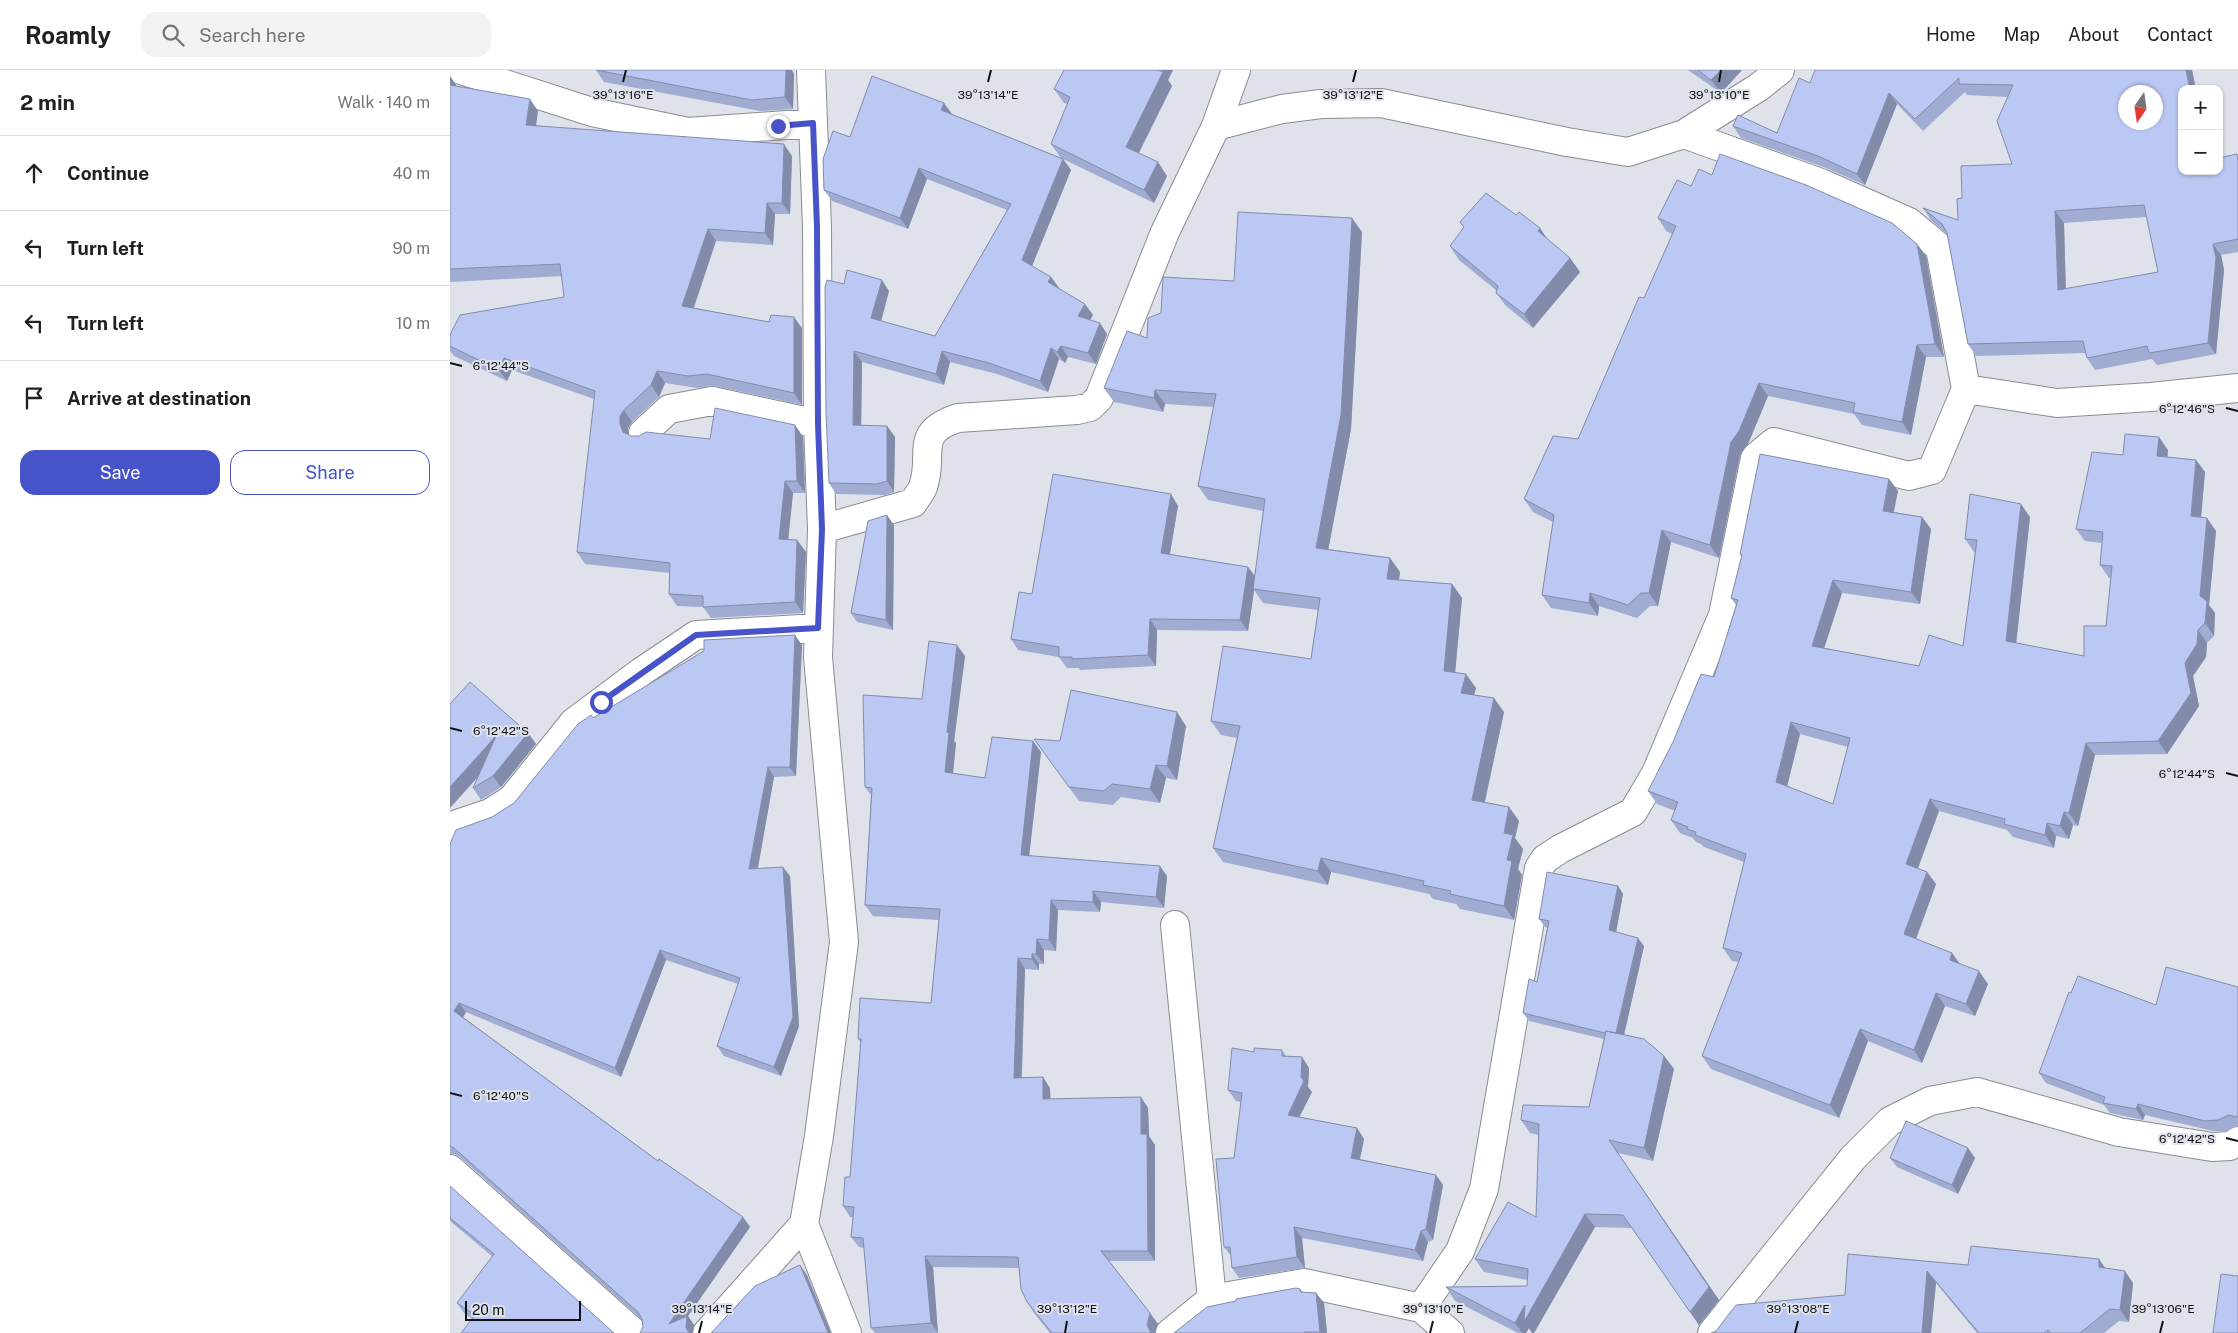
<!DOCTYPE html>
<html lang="en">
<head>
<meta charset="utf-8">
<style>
	body { margin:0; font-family:"Public Sans",sans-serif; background:#f2f2f2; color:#202124 }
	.controls { position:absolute; right:15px; top:15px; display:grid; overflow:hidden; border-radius:10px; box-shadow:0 1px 4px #0004 }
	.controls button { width:45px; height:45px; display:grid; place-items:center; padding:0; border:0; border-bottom:1px solid #e0e0e0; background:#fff; color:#202124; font:25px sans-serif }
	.compass { position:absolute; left:1668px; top:15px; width:45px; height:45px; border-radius:50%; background:#fff; box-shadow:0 1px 4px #0004; rotate:193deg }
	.scale { position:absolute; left:15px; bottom:12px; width:116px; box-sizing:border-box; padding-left:5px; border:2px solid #111214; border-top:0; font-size:14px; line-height:18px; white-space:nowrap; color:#111214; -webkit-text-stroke:4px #dfe2ea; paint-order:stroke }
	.stop { position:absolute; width:15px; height:15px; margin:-11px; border:4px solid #4754c9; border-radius:50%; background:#fff }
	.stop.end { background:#4754c9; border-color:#fff; box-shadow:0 1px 5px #0008 }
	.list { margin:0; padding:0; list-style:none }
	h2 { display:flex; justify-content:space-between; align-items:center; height:65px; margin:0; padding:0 20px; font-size:21px }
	h2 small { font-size:16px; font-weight:400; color:#757577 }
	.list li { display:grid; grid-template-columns:32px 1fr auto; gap:15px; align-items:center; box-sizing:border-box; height:75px; padding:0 20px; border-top:1px solid #e0e0e0 }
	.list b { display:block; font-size:19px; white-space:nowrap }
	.list em { font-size:16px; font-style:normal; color:#757577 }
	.actions { display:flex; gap:10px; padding:15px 20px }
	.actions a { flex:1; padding:11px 0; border:1px solid #4754c9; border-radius:15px; text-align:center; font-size:18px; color:#4754c9 }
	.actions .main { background:#4754c9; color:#fff }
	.icon { flex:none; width:28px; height:28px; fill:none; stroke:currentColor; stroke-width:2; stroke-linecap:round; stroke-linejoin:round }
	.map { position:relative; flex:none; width:1788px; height:1263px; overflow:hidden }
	header { display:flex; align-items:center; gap:30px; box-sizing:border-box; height:70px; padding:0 25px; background:#fff; border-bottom:1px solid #e0e0e0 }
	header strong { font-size:24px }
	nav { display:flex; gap:28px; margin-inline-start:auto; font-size:18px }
	.search { width:350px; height:45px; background:#f2f2f2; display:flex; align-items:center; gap:12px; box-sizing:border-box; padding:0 18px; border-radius:15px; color:#757577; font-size:19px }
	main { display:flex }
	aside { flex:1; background:#fff }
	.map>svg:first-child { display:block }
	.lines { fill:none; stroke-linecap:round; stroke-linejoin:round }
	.minor-casing { stroke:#898c93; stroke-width:30 }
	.minor { stroke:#fff; stroke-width:28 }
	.wall { fill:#a0acd1; fill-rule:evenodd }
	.shaded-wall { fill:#828caa }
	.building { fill:#bac8f3; stroke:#828caa; fill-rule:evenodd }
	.route { stroke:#4754c9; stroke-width:6 }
	.ticks { fill:none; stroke:#111214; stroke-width:2 }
	.ticks-label { font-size:12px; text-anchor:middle; fill:#111214; stroke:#dfe2ea; stroke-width:4; stroke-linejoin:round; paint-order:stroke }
</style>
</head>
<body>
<header>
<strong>Roamly</strong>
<div class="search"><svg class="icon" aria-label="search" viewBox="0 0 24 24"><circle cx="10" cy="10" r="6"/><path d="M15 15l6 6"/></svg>Search here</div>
<nav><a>Home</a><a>Map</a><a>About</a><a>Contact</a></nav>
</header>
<main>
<aside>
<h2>2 min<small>Walk · 140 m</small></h2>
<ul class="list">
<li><svg class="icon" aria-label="ahead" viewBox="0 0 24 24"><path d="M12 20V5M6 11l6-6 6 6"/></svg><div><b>Continue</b></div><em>40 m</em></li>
<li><svg class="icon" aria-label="left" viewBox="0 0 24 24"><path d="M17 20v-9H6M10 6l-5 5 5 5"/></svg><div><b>Turn left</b></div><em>90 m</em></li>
<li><svg class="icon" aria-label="left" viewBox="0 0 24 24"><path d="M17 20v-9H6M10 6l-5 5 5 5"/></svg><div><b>Turn left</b></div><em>10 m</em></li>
<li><svg class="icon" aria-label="arrive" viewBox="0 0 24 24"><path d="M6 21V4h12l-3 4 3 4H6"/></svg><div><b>Arrive at destination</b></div></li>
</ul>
<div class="actions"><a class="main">Save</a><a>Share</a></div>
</aside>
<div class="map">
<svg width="1788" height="1263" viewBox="0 0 1788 1263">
	<rect width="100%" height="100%" fill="#dfe2ea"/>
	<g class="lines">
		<defs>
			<path id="minor" d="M11,0l131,42 96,20 125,-9
				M766,56l66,-17 39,-5 60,-1 186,39 61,10 56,-18 137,49 88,39 31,26 26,141 -34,81 -23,6 -135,-34 -19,16 -32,157 -67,158 -23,39 -73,37 -15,10 -6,9 -55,321 -24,62 -39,57
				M1234,64l75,-47 21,-17
				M1516,319l91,14 94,-6 87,-9
				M193,363l26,-24 43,-8 106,23
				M372,459l91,-26c3,-5 8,-11 10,-16 12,-34 -11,-54 35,-69l119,-8 13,-3 9,-9 66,-166 51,-106 20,-56
				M0,760l7,-6 33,-11 22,-14 62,-77 67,-50 55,-37 122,-7
				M725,855l37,374
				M0,1099l184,164
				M354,1154l43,109
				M257,1263l97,-109 15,-88 25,-194 -26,-285 4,-128 -4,-105 -1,-197 -6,-157
				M720,1263l42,-34 92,-16 117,25 29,25
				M1262,1263l141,-175 37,-37 40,-20 47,-9 142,40 93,15 18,-1 8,-5"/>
		</defs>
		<!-- minor casing -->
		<use href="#minor" class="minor-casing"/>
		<!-- minor -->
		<use href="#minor" class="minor"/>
	</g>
	<!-- wall -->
	<path class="wall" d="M146,0l198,4 -1,35 -33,2 -156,-29z
		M614,0h109l-5,10 4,6 -33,67 28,23 -13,27 -91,-44 8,11 -39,96 19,11 8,11 34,27 -3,5 17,14 -11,30 -28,-7 -3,6 -6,-4 -11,33 -51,-18 -47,-12 -6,23 -82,-23 -1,64h26l8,11 -1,55 -9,3 -49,-1 -7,-11 15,-199 45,7 -8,30 54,15 72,-126 -80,-31 -19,50 -76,-28 -8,-11 26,-53 102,-23 109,44 -10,-14 16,-40 -3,-1 -10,-14z
		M1238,0h54l-21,23z
		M1742,0l4,19h-14v82l55,-17 1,2v96l-17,3 3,15 -8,84 -59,11 -5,-6 -57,11 -8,-12 -2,-5 -109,3 -8,-12 -21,-110 -16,-14 -8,-12 35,12 4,-22 50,-34 -4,-67 -41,-2 -2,-3 -42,39 -26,-27 -32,81 -39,-17 -85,-30 -8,-12 44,7 33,-50zM1697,147l11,55 -92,17 -2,-66z
		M0,6l6,9v1l82,25 -2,15 256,30 -2,58h-15l-2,31 -57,-4 -22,67 108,20v77l-87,-19 -18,2 -32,-5 -6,14 -27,25 -4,6v7l3,1 79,3 85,-14 8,12 2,56h-12l-5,47h9l9,12 -3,61 -92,5 -8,-11 -26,-1 -8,-12 1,-21 -85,-9 -8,-12 17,-153 -82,-29 -5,11 -53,-25 -4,-5v-16l114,-38 -2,-21 -112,6z
		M1262,105l205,69 9,12 18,101h-18l-15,78 -49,-10 -8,-11 -86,-18 -20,48 -8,11 -21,103 -48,-16 -13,64h-8l-13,12 -38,-12 -1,10 -47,-8 -9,-13 11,-73 -20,-10 -9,-13 54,-60 66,-141 28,-64 -6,-3 -8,-13 33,-32z
		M1066,145l24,13 7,11 23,19 10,14 -47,56 -27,-22 -10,-13 1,-2 -38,-31 -9,-14 14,-18 -4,-6z
		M912,162l-11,197 -23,120 62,9 10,14 -1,8 53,4 10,14 -7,74 21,16 -2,7 30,17 -19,90 24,5 10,14 -4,17 8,11 -5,20 4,6 -8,45 -54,-11 -4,-5 -23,-5 -4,-5 -98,-22 -3,13 -105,-23 -10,-14 24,-110 -16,-3 -10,-14 100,-62 7,-49 -55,-7 -9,-13 -6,41 -91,-1 -1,36 -76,4 -1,-2h-12l-8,-11 -41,-7 -7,-11 21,-45 146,-88 -8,48 78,13 7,9 8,-65 -55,-11 -10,-14 16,-79 -49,-3 -2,8 -49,-10 -10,-14 43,-50 14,-25 73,-32z
		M1718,380l-1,7 29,3 9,12 -4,45 15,14 -7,74 6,8 -1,23 -7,7 -1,14 -13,19 6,30 -32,48 -72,1 -17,71 -5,-1 -4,14 -13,-3 -2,12 -41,-11 -6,-7 -68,-19 -21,57 9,4 9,12 -20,55 36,14 8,11 28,20 -13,32 -30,-10 -23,57 -54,-22 -29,77 -128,-49 -9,-13 37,-94 -7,-1 -9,-13 21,-86 -40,-15 -3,-3 -5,-2 -3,-4 -13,-5 -9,-13 4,-9 -18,-7 -9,-13 66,-114 22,-72 -5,-7 11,-41 -2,-3 149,-75 9,12 -4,21 28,5 9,12 -11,75 -78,-11 -18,55 95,18 44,-20 12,-94h-1l-9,-13 65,-22 -14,126 68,13 22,-30 5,-48h-2l-9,-13 2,-22 -17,-2 -9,-12 47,-74zM1350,664l48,13 -15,57 -46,-18z
		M444,455l-1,105 -36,-8 -6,-9z
		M352,575l-6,131 -22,1 -17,92 33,7 9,150 -18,50 -57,-20 -7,-10 21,-62 -72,-24 -45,117 -155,-65 -3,5 195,144 85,56 7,10 -62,89 6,9 -1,8h-53l3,-6 -1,-7 -182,-163 -6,-3h-4v-310l64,-41 79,-85z
		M515,586l-11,85 2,2 -3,30 32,5 48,-37 8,11 -12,104 138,20 -3,32 -63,-6 -1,10 -42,-2 -2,41 -12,-1v14h-5v6l-14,-1 -3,109 28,10v11l98,9 1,28 6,9v116h-46l49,63 -3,9h-105l-16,-20 -7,-11 -8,-34 -86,-1 5,66h-63l-4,-5 -7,-80 -5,-1 -8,-10 2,-20h-3l-7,-11 7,-29 11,-135 -3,-3 73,-36 8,-83 -66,-4 -8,-11 6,-110 -6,-8 57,-88z
		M0,634l78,29 8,11 -35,43 -20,13 -8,-12 4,-10z
		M736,656l-9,54 -11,-2 -6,25 -39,-6 -8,8 -34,-4 -45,-62 26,2z
		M1168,816l5,8 -7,38 28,14 -20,89 40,21 10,13 -21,92 -35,-8 101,147 -20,25 -67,-97 -37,-1 -61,106h-2l-3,-5 -3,5h-8l-63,-32 -9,-14 81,-1 1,-6 -44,-8 -9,-13 61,-42 3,-82 -9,-2 -9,-13 68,-13 15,-68 -75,-18 -6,-8 14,-31 10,-54 -2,-1 -6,-8z
		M1788,917v139l-13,5h-12l-68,-16 -2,5 -33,-7 -6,-8 -58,-22 -7,-10 117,-68z
		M832,980l4,6 16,1 7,11 -1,19 4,5 -13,25 58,11 7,11 -4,20 76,16 7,10 -10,55 -5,2 -5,19 -121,-23 3,30 -66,10 -7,-10 -1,-12 -7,-9 17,-145 -5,-1 -8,-11 26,-38z
		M1440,1088h85l-17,36 -61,-27z
		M0,1116l164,147 -142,-14 -8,-6 -7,-10 36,-46 -43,-36z
		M1649,1189l6,9 28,15 -4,39 -10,-1 -15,12h-127l-41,-50 -5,50h-220l134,-38 123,-30z
		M850,1219l3,3 13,1 8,10 3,30h-153z"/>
	<!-- shaded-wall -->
	<path class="shaded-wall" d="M336,0h6l2,4 -1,35 -8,-12z
		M707,0h16l-5,10 4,6 -37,74 -9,-13z
		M1271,0h21l-21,23 -10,-13z
		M1736,0h6l4,19h-6z
		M0,6l6,9 -2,11 -4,-6z
		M1439,23l8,11 -32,81 -8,-11z
		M80,29l8,12 -4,26 -8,-12z
		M494,33l8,11 -3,7 -8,-11z
		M334,74l8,12 -2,58 -8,-11z
		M613,89l8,11 -41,101 -8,-11z
		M708,92l9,14 -13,27 -10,-13z
		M469,98l8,11 -19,50 -8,-11z
		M317,133l8,11 -2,31 -8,-12z
		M1605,141l9,12 2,79 -8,-12z
		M902,148l10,14 -11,197 -25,133 -10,-14z
		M1090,158l9,14 -11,-11z
		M258,159l8,12 -26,77 -8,-12z
		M1467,174l9,12 18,101 -9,-13z
		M1763,174l8,11 3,15 -8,84 -8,-11z
		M1120,188l10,14 -47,56 -9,-14z
		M601,207l8,11 -11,-6z
		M432,210l7,11 -10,38 -8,-11z
		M635,234l8,11 -7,12 -8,-11z
		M344,247l8,11v77l-8,-12z
		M650,253l7,11 -11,30 -8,-11z
		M1467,275l9,12 -15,78 -9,-13z
		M611,276l7,11 -3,6 -8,-11z
		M601,278l8,11 -11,33 -8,-11z
		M404,281l8,11 -1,74 -8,-11z
		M492,281l8,11 -6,23 -8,-11z
		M54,288l8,12 -5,11 -8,-11z
		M207,301l8,12 -6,14 -8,-12z
		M1309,313l9,13 -20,48 -8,11 -21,103 -9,-13 21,-103z
		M705,320l10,14 -2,8 -9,-14z
		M174,340l8,12 -4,6v8l-5,-4 -3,-8v-8z
		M345,355l8,12 2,56 -8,-12z
		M437,356l8,11 -1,55 -7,-11z
		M1709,367l9,13 -2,19 -9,-13z
		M1746,390l9,12 -5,57 -9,-13z
		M1439,409l9,12 -7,32 -8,-12z
		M335,411l8,12 -6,58 -8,-12z
		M721,424l7,12 -10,58 -7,-11z
		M1571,434l9,13 -15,137 -9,-13z
		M437,445l7,10 -1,105 -7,-10z
		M1472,447l9,12 -11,75 -9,-12z
		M1757,448l9,13 -7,74 6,8 -1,23 -9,-13 -5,-27z
		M1212,460l9,12 -13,64 -9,-13z
		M347,470l9,12 -3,61 -8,-11z
		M940,488l10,14 -3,21 -10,-14z
		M798,497l8,11 -8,53 -8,-11z
		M1383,510l9,13 -21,65 -9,-12z
		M1002,514l10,14 -8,87 -10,-14z
		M1140,523l9,13 -1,10 -9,-13z
		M700,549l7,11 -1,36 -8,-11z
		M1748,560l9,13 -1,14 -13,19 6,30 -32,48 -9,-13 27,-78z
		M345,565l7,10 -6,131 -6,-9z
		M507,575l8,11 -11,85 2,2 -4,40 -7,-11 2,-40z
		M1016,604l10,14 -5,19 -10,-14z
		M1044,628l10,14 -22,102 -10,-14z
		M727,642l9,14 -9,54 -10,-14z
		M1341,652l9,12 -15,61 -9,-13z
		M78,663l8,11 -35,43 -8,-11z
		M46,666l8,12 -54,60v-21z
		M583,671l8,11 -13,114 -7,-11z
		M1636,673l9,12 -17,71 -9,-13z
		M706,695l10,13 -6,25 -10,-14z
		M318,697l6,10 -18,102 -7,-10z
		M1480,729l9,12 -24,65 -9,-12z
		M1059,737l10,14 -4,17 8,11 -5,20 4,6 -8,45 -10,-14 3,-46 -3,-27z
		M1614,742l9,13 -4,14 -9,-13z
		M1597,753l9,13 -2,12 -9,-13z
		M871,788l10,14 -3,13 -10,-14z
		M710,796l7,10 -3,32 -8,-11z
		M333,797l7,9 9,150 -18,50 -7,-9z
		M1477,802l9,12 -23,63 -9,-13z
		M1168,816l5,8 -8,44 -6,-8z
		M643,821l8,11 -1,10 -7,-10z
		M601,830l7,10 -2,41 -7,-11z
		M1188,868l6,8 -22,98 -6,-8z
		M587,869l7,11v14l-8,-10z
		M210,880l6,10 -45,117 -6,-9z
		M1502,883l9,13 -11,-6z
		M582,884l7,10v6l-7,-11z
		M568,888l7,11 -4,120 -7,-11z
		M1529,901l9,13 -13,32 -9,-12z
		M1486,923l9,13 -23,57 -8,-13z
		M9,933l7,9 -5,9 -7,-10z
		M1410,959l8,12 -29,77 -9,-13z
		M1214,986l10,13 -21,92 -9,-13z
		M852,987l7,11 -1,19 4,5 -17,34 -7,-11 13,-38z
		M593,1007l7,11 1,22 -8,-11z
		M691,1027l7,11 1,28 6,9v116l-7,-10 -7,-117z
		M1688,1034l7,11 -2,5 -7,-11z
		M907,1058l7,11 -6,29 -7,-10z
		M1159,1070l110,160 -20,25 -9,-13z
		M1518,1078l7,10 -17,36 -6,-9z
		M986,1105l7,10 -10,55 -7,-11z
		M1135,1144l10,13 -61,106h-2l-3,-5 -3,5h-4l-7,-10 10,-18z
		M293,1147l7,10 -62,89 6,9 -1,8h-4l-20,-9z
		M844,1157l8,11 3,30 -8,-11z
		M971,1161l7,11 -5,19 -8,-11z
		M475,1186l8,11 5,66 -7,-10z
		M1649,1189l8,12 -8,-4z
		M350,1195l7,10 24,58h-3z
		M1477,1201l9,12 -5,50h-9z
		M1675,1201l8,12 -4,39 -9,-12z
		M866,1223l8,10 3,30h-6l-1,-1z
		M700,1243l8,11 -3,9h-4l-4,-8z"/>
	<!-- building -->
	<path class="building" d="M146,0h190l-1,27 -33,3z
		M614,0h94l5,2 -37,75 32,15 -14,28 -93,-46 19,-47 -16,-8z
		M1248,0h23l-10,10z
		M1365,0h371l4,19h-8v82h37v-13l18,-4 1,6v79l-25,5 3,14 -8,85 -59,10 -2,-7 -60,12 -4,-17 -115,3 -21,-111 -5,-9 -19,-16 35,12 -1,-21 5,-1 -1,-32 51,-2 -15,-43 16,-36 -54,-1v-6l-44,41 -26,-26 -32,81 -39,-18 -85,-30 5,-11 39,18 22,-55 11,5zM1676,22h30v30h-30zM1694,135l14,67 -100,18 -3,-79z
		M422,6l72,27 -3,7 122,49 -41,101 29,17 -3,5 37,22 -7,12 22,7 -12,30 -27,-7 -4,6 -6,-4 -11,33 -51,-18 -47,-12 -6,23 -82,-23 -1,74 34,1v55l-10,3 -48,-1 -3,-70 -1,-126 2,-7 17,4 3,-14 35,10 -11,38 64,18 76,-132 -92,-36 -19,50 -76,-28 -1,-31 10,-28 17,6z
		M0,15l80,14 -4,26 258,19 -2,59h-15l-2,30 -57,-4 -26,77 87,16 2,-7 23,2v76l-87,-19 -19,2 -31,-5 -6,14 -27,25 -4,6v8l3,8 8,4h8l7,-4 64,7 5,-31 80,17 2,56h-12l-6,58 18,1 -2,62 -92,5v-11l-34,-2 1,-31 -93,-11 18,-161 -91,-33 -5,12 -49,-24v-11l10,-20 104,-18 -4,-33 -110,5z
		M1270,84l86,31 86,38 25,21 18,100 -18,1 -15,77 -49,-10 2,-9 -96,-20 -20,48 -8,11 -21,103 -48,-15 -13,63h-8l-13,12 -38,-12 -1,10 -47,-8 12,-80 -30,-16 29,-63 25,3 61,-142 5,1 32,-72 -18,-8 19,-38 14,6 8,-17 13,6z
		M1036,123l30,22 3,-3 21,16 -2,3 32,27 -46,56 -28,-21 2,-7 -48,-40 14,-19 -4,-5z
		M788,142l114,6 -11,197 -25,133 74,10 -3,21 65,5 -8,87 22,3 -5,19 33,5 -22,102 37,7 -5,26 9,2 -6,25 5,1 -8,45 -54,-12 1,-3 -28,-6 1,-4 -103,-23 -3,13 -105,-23 27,-122 -29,-5 12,-75 88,13 9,-61 -67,-9 12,-90 -67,-13 18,-92 -61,-4 -1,8 -50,-10 23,-57 20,7 1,-20 13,-5 2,-36 71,4z
		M1675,364l34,3 -2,19 39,4 -5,56 16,2 -7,78 7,5 -2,22 -7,7 -1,14 -12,19 6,30 -33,48 -72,2 -17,70 -5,-1 -4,14 -13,-3 -2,12 -41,-11 1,-5 -75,-20 -24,65 21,8 -23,62 48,19 -2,7 29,11 -13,33 -30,-11 -22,57 -54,-21 -30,76 -128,-49 40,-103 -19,-5 23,-94 -51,-19 1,-3 -9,-3 1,-2 -17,-7 7,-18 -30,-11 25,-49 28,-68 13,3 24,-77 -7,-2 11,-43 -2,-1 20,-100 129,25 -6,32 39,6 -11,75 -78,-12 -21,66 107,20 10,-31 34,11 14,-106 -12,-1 5,-45 51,10 -15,137 78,15v-30h22l6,-60 -12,-1 3,-33 -27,-3 16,-77 31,3zM1341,652l59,16 -17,66 -57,-22z
		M603,404l118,20 -10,59 87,14 -8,53 -90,-1 -2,36 -76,4v-2h-13v-10l-48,-8 8,-47 13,2z
		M437,445l-1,105 -35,-7 17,-92z
		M345,565l-5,132h-22l-19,102 34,-2 10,150 -19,50 -57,-21 23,-68 -80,-28 -45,118 -156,-65 -5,8 204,150 1,-2 84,58 -74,107 18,-8 -1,12 3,5h-49l3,-6 -1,-8 -4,-7 -184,-164 -4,-2v-302l6,-14 36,-13 22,-14 64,-79 13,-9 2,3 111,-67v-11z
		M479,571l28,4 -10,87 2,1 -4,39 40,6 7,-41 41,4 -12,114 139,11 -4,31 -63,-6v11l-42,-2 -2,40 -12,-1 -1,15h-4v5l-14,-1 -4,120 29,-1v22l98,-2v37h6l1,117h-47l49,62 -3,12 4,8h-99l-25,-31 -6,-13 -3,-32 -93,-1 6,67 -60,5 -8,-90 -12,-1 3,-30 -11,-1 2,-29h5l11,-138h-3l2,-41 71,5 9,-94 -75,-4 7,-117 -7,-1 -2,-92 59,4z
		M20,612l58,51 -35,43 -20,12 23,-52 -46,51v-83z
		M621,620l106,22 -10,54 -11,-1 -6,24 -38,-5 -8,7 -35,-4 -35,-48 26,2z
		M1097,802l71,14 -9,44 29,8 -22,95 -10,-2 -1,2 -82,-20 6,-34 8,3 12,-61 -10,-2z
		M1716,897l72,20v130l-9,-2 -11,5 -13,1 -67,-17 -2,5 -33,-6 2,-6 -66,-24 30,-81 2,1 7,-17 78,29z
		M1156,961l38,8 20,17 -20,92 -35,-8 100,147 -19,25 -67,-97 -38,-1 -61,108 1,-17 -10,18 -69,-36 81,-1 1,-17 -53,-10 33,-57 28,15 3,-93 -18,-4 2,-15 66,2z
		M782,978l22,4v-4l28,2v6l20,1 -1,20 3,4 -16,34 69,13 -6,30 85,17 -10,54 -5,2 -6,19 -121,-23 3,30 -65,11 -2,-21h-6l-8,-88 18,-1 8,-65 -14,-3z
		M1456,1051l62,27 -16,37 -62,-27z
		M0,1116l164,147h-153l14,-18 -18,-12 37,-49 -44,-36z
		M1521,1176l128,13v8l26,4 -5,39 -10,-1 -30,24h-29l-3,-3 -4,3h-65l-52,-62 -5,62h-211l5,-2 20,-26 109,-10 3,-41 120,11z
		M350,1195l28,68h-117l44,-47z
		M1771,1204l17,2v57h-25z
		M846,1218l4,1 1,3 15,1 4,39h-16v1h-130l33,-26 29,-6v-2z"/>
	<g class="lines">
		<!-- route -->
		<path class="route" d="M151,632l95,-67 122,-7 4,-99 -4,-105 -1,-197 -4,-104 -35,3"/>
	</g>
	<!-- ticks -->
	<path class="ticks" d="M173,12l3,-12M538,12l3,-12M903,12l3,-12M1269,12l2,-12M0,293l12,3M1776,338l12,3M0,658l12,3M1776,703l12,3M0,1023l12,3M1776,1068l12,3M249,1263l3,-12M615,1263l2,-12M980,1263l3,-12M1345,1263l3,-12M1710,1263l3,-12"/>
	<g class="ticks-label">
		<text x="173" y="29">39°13'16"E</text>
		<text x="538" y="29">39°13'14"E</text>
		<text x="903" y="29">39°13'12"E</text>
		<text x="1269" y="29">39°13'10"E</text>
		<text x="51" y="300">6°12'44"S</text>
		<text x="1737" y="343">6°12'46"S</text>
		<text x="51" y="665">6°12'42"S</text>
		<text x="1737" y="708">6°12'44"S</text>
		<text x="51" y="1030">6°12'40"S</text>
		<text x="1737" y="1073">6°12'42"S</text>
		<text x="252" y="1243">39°13'14"E</text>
		<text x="617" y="1243">39°13'12"E</text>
		<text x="983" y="1243">39°13'10"E</text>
		<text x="1348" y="1243">39°13'08"E</text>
		<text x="1713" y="1243">39°13'06"E</text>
	</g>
</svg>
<div class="controls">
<button>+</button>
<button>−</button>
</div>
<svg class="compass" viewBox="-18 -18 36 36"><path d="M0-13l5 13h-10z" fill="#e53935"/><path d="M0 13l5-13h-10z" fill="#757577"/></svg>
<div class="scale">20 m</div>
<div class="stop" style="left:151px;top:632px"></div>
<div class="stop end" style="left:328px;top:56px"></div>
</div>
</main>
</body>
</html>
